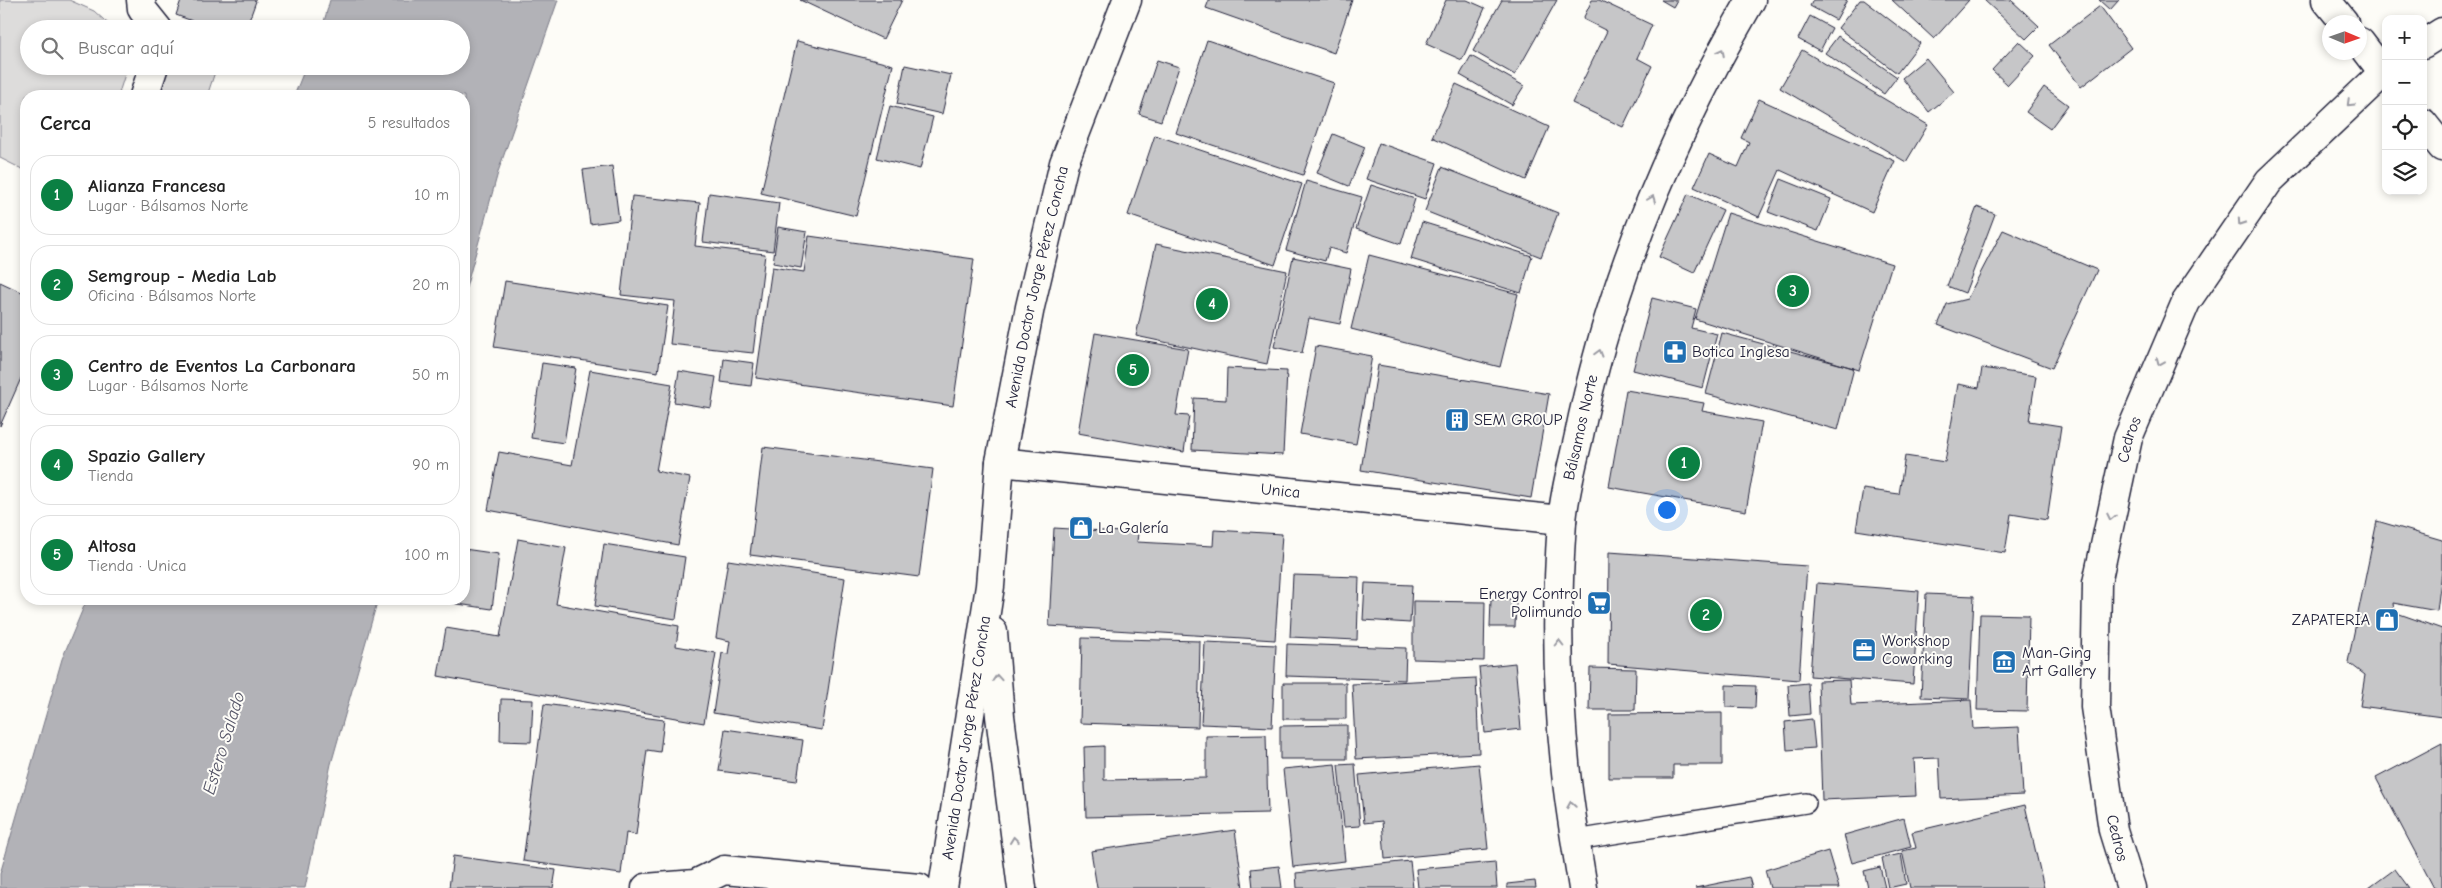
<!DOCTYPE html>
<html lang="es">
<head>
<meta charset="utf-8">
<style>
	body { margin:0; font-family:"Comic Neue",sans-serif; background:#f2f2f2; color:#222 }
	.controls { position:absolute; right:15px; top:15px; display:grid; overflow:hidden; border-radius:10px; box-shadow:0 2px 8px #0003 }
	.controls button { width:45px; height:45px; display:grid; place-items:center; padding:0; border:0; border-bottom:1px solid #e0e0e0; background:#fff; color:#222; font:25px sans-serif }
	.compass { position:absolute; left:2322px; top:15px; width:45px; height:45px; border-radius:50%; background:#fff; box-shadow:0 2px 8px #0003; rotate:92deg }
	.you { position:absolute; left:1666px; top:509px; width:18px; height:18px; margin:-12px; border:4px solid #fff; border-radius:50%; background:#1a73e8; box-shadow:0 0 0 8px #1a73e833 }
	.badge { display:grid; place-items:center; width:32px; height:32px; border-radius:50%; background:#0b8043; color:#fff; font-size:16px; font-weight:700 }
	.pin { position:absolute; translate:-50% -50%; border:2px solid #fff; box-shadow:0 1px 5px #0006 }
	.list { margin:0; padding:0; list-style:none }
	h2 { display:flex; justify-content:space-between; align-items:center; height:65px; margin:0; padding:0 20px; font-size:21px }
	h2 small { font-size:16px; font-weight:400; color:#767676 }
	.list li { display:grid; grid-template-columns:32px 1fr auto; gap:15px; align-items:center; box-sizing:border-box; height:80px; margin:0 10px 10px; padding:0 10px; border:1px solid #e0e0e0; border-radius:20px }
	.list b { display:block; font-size:19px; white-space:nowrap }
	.list p { margin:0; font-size:16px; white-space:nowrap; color:#767676 }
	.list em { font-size:16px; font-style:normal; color:#767676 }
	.icon { flex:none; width:28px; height:28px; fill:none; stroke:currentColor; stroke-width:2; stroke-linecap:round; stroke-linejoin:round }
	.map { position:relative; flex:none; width:2442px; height:888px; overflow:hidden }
	.search { position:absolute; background:#fff; box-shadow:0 2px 8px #0003; left:20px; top:20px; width:450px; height:55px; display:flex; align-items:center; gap:12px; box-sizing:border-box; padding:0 18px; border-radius:28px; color:#767676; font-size:19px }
	.panel { position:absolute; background:#fff; box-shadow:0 2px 8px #0003; left:20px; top:90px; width:450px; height:515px; border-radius:20px }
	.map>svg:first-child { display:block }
	.green { fill:#dddcdb; stroke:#807f8b }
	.water { fill:#b2b2b7; stroke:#787885 }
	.building { fill:#c6c6c8; stroke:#22223b }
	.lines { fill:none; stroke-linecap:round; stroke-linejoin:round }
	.lane-casing { stroke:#22223b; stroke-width:22 }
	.street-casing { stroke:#22223b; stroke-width:31 }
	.secondary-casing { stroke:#22223b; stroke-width:31 }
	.lane { stroke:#fdfcf7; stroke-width:19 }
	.street { stroke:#fdfcf7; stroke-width:28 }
	.secondary { stroke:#fdfcf7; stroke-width:28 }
	.oneway { stroke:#9a9aa2 }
	.labels { text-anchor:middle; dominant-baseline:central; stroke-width:4; stroke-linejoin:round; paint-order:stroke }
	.street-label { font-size:16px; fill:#22223b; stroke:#fdfcf7 }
	.poi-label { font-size:16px; fill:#22223b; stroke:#fdfcf7; text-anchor:start }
	.water-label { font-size:18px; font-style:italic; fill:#545466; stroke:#fdfcf7 }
</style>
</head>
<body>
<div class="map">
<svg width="2442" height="888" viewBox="0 0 2442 888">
	<rect width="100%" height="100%" fill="#fdfcf7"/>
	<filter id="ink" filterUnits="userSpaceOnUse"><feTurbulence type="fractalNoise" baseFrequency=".02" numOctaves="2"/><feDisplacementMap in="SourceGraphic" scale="10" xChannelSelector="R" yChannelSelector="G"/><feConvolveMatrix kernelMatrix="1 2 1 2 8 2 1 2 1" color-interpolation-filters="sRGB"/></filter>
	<g filter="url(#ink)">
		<!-- green -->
		<path class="green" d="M0,0h69l25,11 20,18h-85v37l98,2 -9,28h-92v75l-26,-13z
			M161,66h56l-10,30h-57z"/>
		<!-- water -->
		<path class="water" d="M330,0h228l-59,169 -35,126v-199h-170l12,-30h155v-37h-139z
			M87,599h291l-47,165 -26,124h-305v-14l62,-215z"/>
		<!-- building -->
		<path class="building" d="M181,0h73l2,1 -10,28h-32l-38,-14z
			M800,0h102l-19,39z
			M1209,0h143l-18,53 -128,-45z
			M1446,0h21l18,8 -23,52 -36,-16z
			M1502,0h55l-42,75 -42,-24z
			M1592,0h7l53,25 -15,33 15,8 -29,61 -51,-24 35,-72 -24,-12z
			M1661,0h16l-4,7z
			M1813,0h34l-11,20 -26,-14z
			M1860,0h4l56,43 -23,30 -59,-45z
			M1892,0h77l-35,39z
			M1984,0h27l28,26 -13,13z
			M2099,0h20l-9,10z
			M2100,6l31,42 -50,39 -32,-42z
			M1810,16l22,12 -12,23 -22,-12z
			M1838,36l59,41 -13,17 -59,-41z
			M1207,40l127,43 -31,92 -127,-42z
			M797,41l96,24 -37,151 -95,-23z
			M2019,41l16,15 -27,29 -16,-15z
			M1802,50l126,75 -22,37 -126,-74z
			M1471,56l53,30 -12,19 -52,-30z
			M1926,58l28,34 -25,20 -27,-34z
			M1157,60l22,7 -18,54 -22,-7z
			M905,65l46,10 -9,39 -45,-10z
			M1456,84l93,43 -23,53 -94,-43z
			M2044,87l24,18 -18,24 -24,-17z
			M1759,99l136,62 -23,51 -92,-42 -21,47 -65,-30 15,-33 29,13 11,-25 -8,-4z
			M890,106l43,11 -13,52 -43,-11z
			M1333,134l32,13 -16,39 -32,-13z
			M1155,135l147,49 -27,81 -147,-50z
			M1379,143l58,20 -12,36 -59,-20z
			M612,166l7,54 -29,4 -7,-54z
			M1442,167l116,46 -17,44 -116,-46z
			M1781,179l50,20 -13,32 -50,-19z
			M1306,181l56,16 -16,56 -17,-5 -4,13 -39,-11z
			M1371,185l44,14 -14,45 -45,-15z
			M709,193l70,10 -6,48 -70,-9z
			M1688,194l35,16 -29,63 -35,-16z
			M632,196l68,7 -5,43 70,8 -12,99 -83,-9 5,-43 -54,-6z
			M1977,207l18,7 -30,79 -18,-7z
			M1728,213l164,51 -33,106 -164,-51z
			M1422,222l110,34 -11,37 -110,-34z
			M778,227l29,5 -6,36 -28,-5z
			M2003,230l94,40 -45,98 -114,-43 9,-21 20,-5z
			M809,236l165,23 -21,147 -197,-28 16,-111 32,5z
			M1156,244l131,27 -20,93 -131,-28z
			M1369,255l149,39 -18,73 -149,-38z
			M1293,257l58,12 -11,55 -31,-6 -7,35 -28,-6z
			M505,281l163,25 -10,66 -164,-25z
			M0,282l26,12v73l-26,59z
			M1652,298l44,11 -5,19 26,6 -14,54 -70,-18z
			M1095,333l93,16 -12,66 13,1 -5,36 -106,-19z
			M1722,333l132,35 -16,62 -132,-36z
			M1316,346l56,10 -16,88 -56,-10z
			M724,359l30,4 -3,23 -30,-4z
			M542,363l34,5 -12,75 -33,-5z
			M1378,365l171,29 -18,104 -170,-28z
			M1227,368l60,3 -4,84 -91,-5 2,-52 32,2z
			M1982,368l54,8 -7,45 32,5 -14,94 -36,-6 -6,39 -149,-23 7,-41 36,5 6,-38 40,6 13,-78 21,4z
			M590,370l82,14 -16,87 34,7 -12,67 -190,-35 11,-58 73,13z
			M679,371l37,6 -5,31 -37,-6z
			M1626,390l78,13 -2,8 60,11 -16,89 -137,-24z
			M763,447l170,22 -14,108 -169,-22z
			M2377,521l65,19v31l-5,40 -44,-8 1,9 48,17v88l-82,-11 5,-31 -17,-13z
			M1054,528l84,5 -1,9 76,4 1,-16 68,4 -7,106 -226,-14z
			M518,539l48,9 -10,56 123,22 -3,20 40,7 -12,70 -266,-47 8,-48 54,9z
			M604,544l81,13 -9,62 -81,-13z
			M464,549l35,5 -7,55 -62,-9 34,-1z
			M1609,552l198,14 -8,114 -191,-16z
			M728,560l117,18 -23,152 -109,-17 9,-60 6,1 2,-13 -14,-3z
			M1293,575l66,2 -2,63 -67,-3z
			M1365,583l47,2 -2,38 -47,-3z
			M1817,583l102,8 -6,93 -103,-8z
			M1926,594l48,2 -5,103 -48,-2z
			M1491,599h25l-1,28h-25z
			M1413,601l72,1 -1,59 -71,-2z
			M1980,614l49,1 -2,96 -50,-1z
			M1082,638l118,3 -2,86 -118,-4z
			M1205,642l71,3 -4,82 -71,-3z
			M1287,644l119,4 -1,32 -119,-4z
			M1515,663l6,66 -36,4 -6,-66z
			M1590,668l46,1 -1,41h-46z
			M1476,678l3,75 -123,6 -4,-75z
			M1849,680l2,25 120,-5 2,29 46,-2 4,68 -82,4 -2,-41 -25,1 2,37 -94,4 -4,-119z
			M1283,683h63v36h-63z
			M1808,683l2,31 -20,2 -2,-31z
			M1726,685l30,1 -1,22 -29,-1z
			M501,699l32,1 -2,42 -31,-1z
			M544,704l120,16 -4,32 -13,-2 -11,85 -10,-2 -5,41 -98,-13z
			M1722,713v52h-49v13h-64v-64z
			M1812,719l3,29 -28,2 -2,-28z
			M1347,725v34h-67v-33z
			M725,729l78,11 -6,41 -78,-10z
			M1266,735l2,78 -182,4 -2,-70 20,-1v34l102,-2v-42z
			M2442,743v145h-8l-58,-110z
			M1335,764l10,97 -52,6 -10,-98z
			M1355,764l5,62 -16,1 -6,-62z
			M1479,764l9,85 -103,10 -3,-38 -18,2 -5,-48z
			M2025,805l19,83h-134l-8,-37 14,-3 -4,-16z
			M1904,818l7,29 -59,16 -8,-28z
			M1235,830l8,58h-146l-6,-37z
			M1828,851l11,37h-69l-5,-18z
			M1901,854l5,30 -18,4 -6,-30z
			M453,856l103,14 -3,18h-104z
			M1410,861l3,27h-116l-1,-15z
			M1495,862l2,26h-79l-2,-19z
			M1279,866l3,22h-29l-2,-19z
			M1880,867l5,21h-17l-4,-17z
			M2395,869l14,19h-40z
			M1749,877l3,11h-57z
			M1535,881l1,7h-29v-4z"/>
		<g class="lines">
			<defs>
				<path id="lane" d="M1576,840l230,-37"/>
				<g id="street">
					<path d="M141,0l1,9 16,20"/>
					<path d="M2326,0l18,22"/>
					<path d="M2360,42l26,34"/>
					<path d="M2423,44l19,-12"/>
					<path d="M144,96l10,-30"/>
					<path d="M2423,123l19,24"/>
					<path id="s1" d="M1000,462l562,58"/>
					<path d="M646,888l49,-4 29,-14 195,18"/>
					<path id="s2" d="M1583,888c-6,-38 -13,-77 -17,-115 -9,-83 -10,-168 -4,-251 2,-27 10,-56 16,-82 31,-156 93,-303 173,-440"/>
					<path id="s3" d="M2131,888l-18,-58 -18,-123 2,-124 31,-145 58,-136 83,-121 117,-111"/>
				</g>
				<g id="secondary">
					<path d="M993,632l7,84 22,172"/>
					<path id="s4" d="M943,888l47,-302 10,-124 30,-155 34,-144 63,-163"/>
				</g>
			</defs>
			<!-- lane casing -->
			<use href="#lane" class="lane-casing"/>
			<!-- street casing -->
			<use href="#street" class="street-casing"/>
			<!-- secondary casing -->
			<use href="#secondary" class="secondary-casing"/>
			<!-- lane -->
			<use href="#lane" class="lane"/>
			<!-- street -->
			<use href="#street" class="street"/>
			<!-- secondary -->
			<use href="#secondary" class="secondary"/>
		</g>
		<!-- one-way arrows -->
		<defs><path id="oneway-chevron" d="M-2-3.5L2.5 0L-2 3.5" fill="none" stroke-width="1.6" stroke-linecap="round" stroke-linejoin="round" transform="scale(1.25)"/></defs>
		<g class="oneway">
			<use href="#oneway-chevron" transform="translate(1721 52) rotate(-63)"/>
			<use href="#oneway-chevron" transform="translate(2350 103) rotate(136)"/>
			<use href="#oneway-chevron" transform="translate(1652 199) rotate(-69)"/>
			<use href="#oneway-chevron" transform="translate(2241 222) rotate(124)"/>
			<use href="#oneway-chevron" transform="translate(1599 353) rotate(-74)"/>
			<use href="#oneway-chevron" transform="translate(2160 362) rotate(113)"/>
			<use href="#oneway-chevron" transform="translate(2111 517) rotate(102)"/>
			<use href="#oneway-chevron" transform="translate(1559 643) rotate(-90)"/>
			<use href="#oneway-chevron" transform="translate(997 678) rotate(-94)"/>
			<use href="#oneway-chevron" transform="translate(1571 805) rotate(-99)"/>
			<use href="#oneway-chevron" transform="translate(1014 840) rotate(-97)"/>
		</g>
	</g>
	<!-- icons -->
	<defs>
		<symbol id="pharmacy-square" viewBox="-11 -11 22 22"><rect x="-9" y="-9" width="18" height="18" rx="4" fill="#1f6fb2" stroke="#fdfcf7"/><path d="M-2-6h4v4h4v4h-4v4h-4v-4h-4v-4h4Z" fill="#fff"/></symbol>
		<symbol id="building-square" viewBox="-11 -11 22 22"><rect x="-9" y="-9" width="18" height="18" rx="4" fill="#1f6fb2" stroke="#fdfcf7"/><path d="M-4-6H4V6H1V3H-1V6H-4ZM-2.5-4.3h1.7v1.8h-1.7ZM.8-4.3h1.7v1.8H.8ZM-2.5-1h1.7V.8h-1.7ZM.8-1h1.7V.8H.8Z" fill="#fff"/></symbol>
		<symbol id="shop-square" viewBox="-11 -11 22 22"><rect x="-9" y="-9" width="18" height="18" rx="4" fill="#1f6fb2" stroke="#fdfcf7"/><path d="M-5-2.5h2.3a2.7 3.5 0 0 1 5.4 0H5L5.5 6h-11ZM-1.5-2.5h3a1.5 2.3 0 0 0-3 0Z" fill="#fff"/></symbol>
		<symbol id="supermarket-square" viewBox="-11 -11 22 22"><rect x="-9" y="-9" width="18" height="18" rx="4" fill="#1f6fb2" stroke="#fdfcf7"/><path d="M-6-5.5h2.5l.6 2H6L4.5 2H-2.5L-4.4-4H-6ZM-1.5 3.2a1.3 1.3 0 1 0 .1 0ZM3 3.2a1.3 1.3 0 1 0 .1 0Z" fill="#fff"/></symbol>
		<symbol id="office-square" viewBox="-11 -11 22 22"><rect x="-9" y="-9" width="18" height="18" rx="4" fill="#1f6fb2" stroke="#fdfcf7"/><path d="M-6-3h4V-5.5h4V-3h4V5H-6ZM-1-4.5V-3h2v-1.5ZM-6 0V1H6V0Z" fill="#fff"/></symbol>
		<symbol id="museum-square" viewBox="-11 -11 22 22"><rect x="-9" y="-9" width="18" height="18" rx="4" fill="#1f6fb2" stroke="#fdfcf7"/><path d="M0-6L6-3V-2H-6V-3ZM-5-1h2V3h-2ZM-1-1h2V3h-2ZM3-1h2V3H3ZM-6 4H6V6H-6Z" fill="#fff"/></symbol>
	</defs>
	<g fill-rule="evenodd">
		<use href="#pharmacy-square" x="1661" y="338" width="28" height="28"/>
		<use href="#building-square" x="1443" y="406" width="28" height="28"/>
		<use href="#shop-square" x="1067" y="514" width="28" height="28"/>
		<use href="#supermarket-square" x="1585" y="589" width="28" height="28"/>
		<use href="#shop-square" x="2373" y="606" width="28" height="28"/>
		<use href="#office-square" x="1850" y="636" width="28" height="28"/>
		<use href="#museum-square" x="1990" y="648" width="28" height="28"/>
	</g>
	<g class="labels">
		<!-- street labels -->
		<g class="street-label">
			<text stroke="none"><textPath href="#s4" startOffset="609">Avenida Doctor Jorge Pérez Concha</textPath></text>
			<text stroke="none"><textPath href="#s2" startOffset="464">Bálsamos Norte</textPath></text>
			<text stroke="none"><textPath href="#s3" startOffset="456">Cedros</textPath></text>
			<text stroke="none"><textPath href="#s1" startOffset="282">Unica</textPath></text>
			<text stroke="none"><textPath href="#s4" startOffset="152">Avenida Doctor Jorge Pérez Concha</textPath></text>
			<text transform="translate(2117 838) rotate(76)">Cedros</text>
		</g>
		<!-- poi labels -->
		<g class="poi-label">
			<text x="1692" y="352">Botica Inglesa</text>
			<text x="1474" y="420">SEM GROUP</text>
			<text x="1098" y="528">La Galería</text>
			<text x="1582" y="594" text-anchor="end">Energy Control<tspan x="1582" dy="18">Polimundo</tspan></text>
			<text x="2370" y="620" text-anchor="end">ZAPATERIA</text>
			<text x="1882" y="641">Workshop<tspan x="1882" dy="18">Coworking</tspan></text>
			<text x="2022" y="653">Man-Ging<tspan x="2022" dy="18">Art Gallery</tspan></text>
		</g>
		<!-- water labels -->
		<g class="water-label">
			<text transform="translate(224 743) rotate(-73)">Estero Salado</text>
		</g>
	</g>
</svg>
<div class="controls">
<button>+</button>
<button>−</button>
<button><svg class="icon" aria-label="locate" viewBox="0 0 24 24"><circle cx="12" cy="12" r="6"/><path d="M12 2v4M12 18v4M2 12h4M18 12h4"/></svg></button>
<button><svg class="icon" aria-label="layers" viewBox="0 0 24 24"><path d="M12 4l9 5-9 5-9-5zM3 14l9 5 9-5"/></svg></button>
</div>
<svg class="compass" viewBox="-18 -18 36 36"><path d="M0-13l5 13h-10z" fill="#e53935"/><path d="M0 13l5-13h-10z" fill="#767676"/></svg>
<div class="you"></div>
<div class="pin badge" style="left:1684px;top:463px">1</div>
<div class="pin badge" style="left:1706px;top:615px">2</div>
<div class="pin badge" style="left:1793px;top:291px">3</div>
<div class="pin badge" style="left:1212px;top:304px">4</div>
<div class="pin badge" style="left:1133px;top:370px">5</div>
<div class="search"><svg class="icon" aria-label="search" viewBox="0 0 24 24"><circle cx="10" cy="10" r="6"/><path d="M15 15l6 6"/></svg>Buscar aquí</div>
<section class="panel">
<h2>Cerca<small>5 resultados</small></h2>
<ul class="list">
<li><span class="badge">1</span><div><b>Alianza Francesa</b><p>Lugar · Bálsamos Norte</p></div><em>10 m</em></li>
<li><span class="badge">2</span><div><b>Semgroup - Media Lab</b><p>Oficina · Bálsamos Norte</p></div><em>20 m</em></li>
<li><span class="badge">3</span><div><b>Centro de Eventos La Carbonara</b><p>Lugar · Bálsamos Norte</p></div><em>50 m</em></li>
<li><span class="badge">4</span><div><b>Spazio Gallery</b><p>Tienda</p></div><em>90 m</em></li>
<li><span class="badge">5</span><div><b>Altosa</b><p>Tienda · Unica</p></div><em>100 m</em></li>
</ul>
</section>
</div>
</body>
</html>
